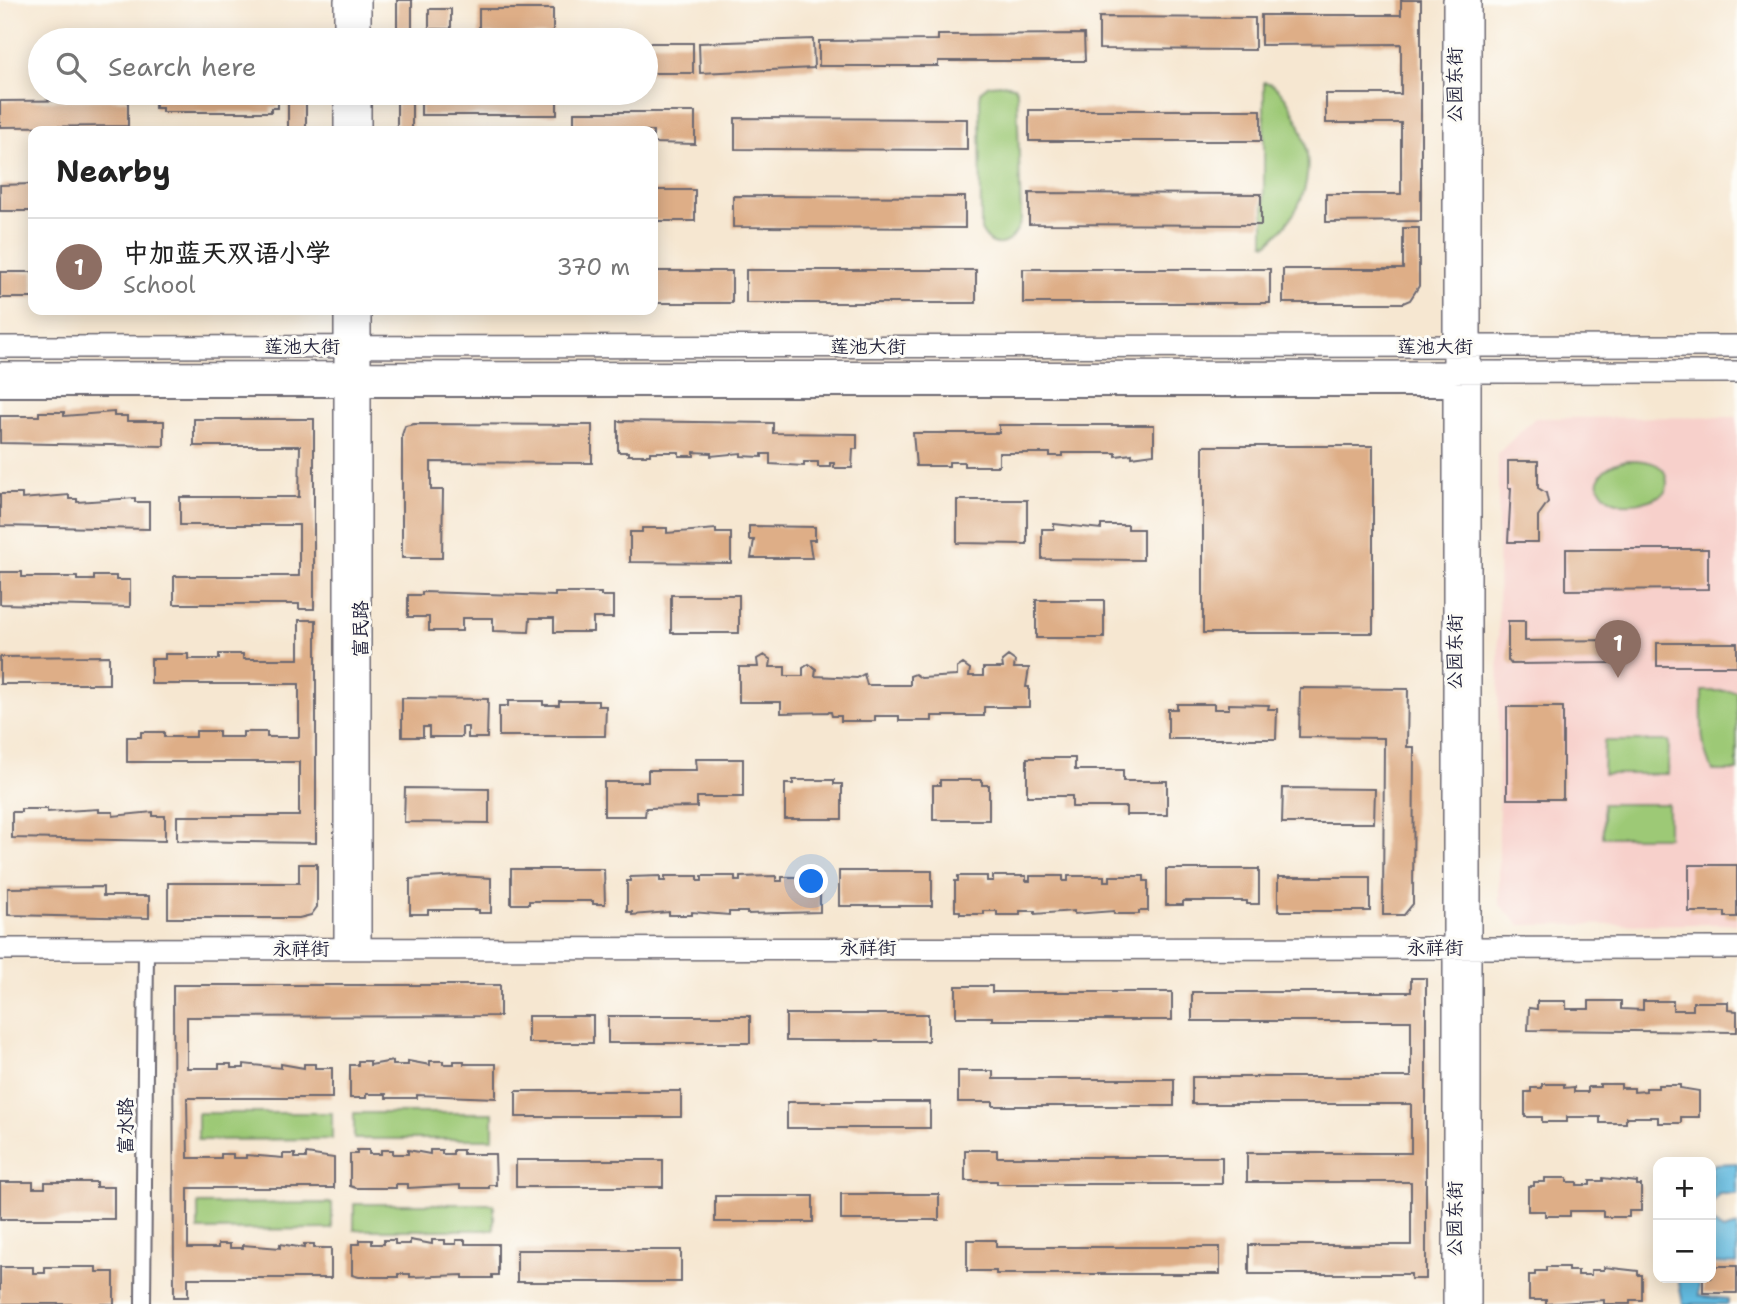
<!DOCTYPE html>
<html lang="en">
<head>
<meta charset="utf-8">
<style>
	body { margin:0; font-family:"Shantell Sans","LXGW WenKai TC",sans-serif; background:#f2f2f2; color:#222 }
	.controls { position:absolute; right:21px; bottom:21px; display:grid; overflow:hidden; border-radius:14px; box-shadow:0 4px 18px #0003 }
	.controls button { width:63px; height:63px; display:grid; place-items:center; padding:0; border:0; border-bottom:2px solid #e0e0e0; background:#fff; color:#222; font:35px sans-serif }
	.you { position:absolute; left:812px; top:882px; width:24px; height:24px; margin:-18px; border:5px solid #fff; border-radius:50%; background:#1a73e8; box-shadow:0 0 0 10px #1a73e833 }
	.badge { display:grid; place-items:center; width:46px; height:46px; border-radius:50%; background:#db2777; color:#fff; font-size:23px; font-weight:700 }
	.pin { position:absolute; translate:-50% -58px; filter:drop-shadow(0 2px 4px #0008) }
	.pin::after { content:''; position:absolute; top:37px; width:24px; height:21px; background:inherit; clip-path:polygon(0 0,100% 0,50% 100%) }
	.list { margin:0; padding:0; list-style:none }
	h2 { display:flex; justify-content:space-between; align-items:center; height:91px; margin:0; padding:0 28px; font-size:30px }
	h2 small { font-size:23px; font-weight:400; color:#767676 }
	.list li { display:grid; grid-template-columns:46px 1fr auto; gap:21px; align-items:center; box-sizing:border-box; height:98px; padding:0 28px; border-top:2px solid #e0e0e0 }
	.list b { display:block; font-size:26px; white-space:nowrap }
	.list p { margin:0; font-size:23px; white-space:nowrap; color:#767676 }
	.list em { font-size:23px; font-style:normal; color:#767676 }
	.icon { flex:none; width:38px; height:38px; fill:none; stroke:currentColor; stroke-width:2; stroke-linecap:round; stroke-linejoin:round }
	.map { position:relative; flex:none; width:1737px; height:1304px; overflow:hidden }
	.search { position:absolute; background:#fff; box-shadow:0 4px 18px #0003; left:28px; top:28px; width:630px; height:77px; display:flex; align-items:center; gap:18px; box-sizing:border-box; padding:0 24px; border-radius:38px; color:#767676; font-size:26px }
	.panel { position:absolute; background:#fff; box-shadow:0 4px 18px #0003; left:28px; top:126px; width:630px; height:189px; border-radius:14px }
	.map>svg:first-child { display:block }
	.built { fill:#f7d0cb }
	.green { fill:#9dc976; stroke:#607658; stroke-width:2 }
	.water { fill:#64bce1; stroke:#436f8e; stroke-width:2 }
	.building { fill:#deae87 }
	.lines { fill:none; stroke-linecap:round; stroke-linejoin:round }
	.street-casing { stroke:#6c6770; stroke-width:18 }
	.secondary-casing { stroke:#6c6770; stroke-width:24 }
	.street { stroke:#fff; stroke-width:14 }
	.secondary { stroke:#fff; stroke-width:21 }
	.labels { text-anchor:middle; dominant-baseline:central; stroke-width:6; stroke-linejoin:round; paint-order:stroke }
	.street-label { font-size:19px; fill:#22223b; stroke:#fdfcf7 }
</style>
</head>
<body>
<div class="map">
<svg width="1737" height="1304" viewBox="0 0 1737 1304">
	<rect width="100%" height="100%" fill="#fdfcf7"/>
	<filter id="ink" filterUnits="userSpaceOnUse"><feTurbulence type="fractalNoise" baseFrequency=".0143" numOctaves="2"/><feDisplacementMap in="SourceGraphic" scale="14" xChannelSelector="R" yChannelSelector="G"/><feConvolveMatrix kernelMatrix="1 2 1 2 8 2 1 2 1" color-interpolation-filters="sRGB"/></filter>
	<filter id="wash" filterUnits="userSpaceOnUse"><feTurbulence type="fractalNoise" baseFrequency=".00686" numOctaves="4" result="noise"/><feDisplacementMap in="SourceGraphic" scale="28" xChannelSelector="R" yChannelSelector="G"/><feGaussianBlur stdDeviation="1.57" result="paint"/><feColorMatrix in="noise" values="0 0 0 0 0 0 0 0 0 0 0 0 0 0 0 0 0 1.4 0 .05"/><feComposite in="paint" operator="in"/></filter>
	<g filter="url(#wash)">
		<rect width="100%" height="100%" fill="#f6e7d1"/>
		<!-- built -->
		<path class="built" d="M1737,417v507l-217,1 -21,-21 -1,-451 37,-35z"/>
		<!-- green -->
		<path class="green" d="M1264,82c12,1 22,15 27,25 28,51 21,99 -24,137l-3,-1z
			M1002,84l12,2 3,6 4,128c-6,22 -26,36 -40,10l-1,-138 9,-7z
			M1628,460c21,0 44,3 38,31 -11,11 -45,18 -59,6 -21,-18 2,-35 21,-37z
			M1702,691h35v80h-24c-14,-23 -11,-53 -11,-80z
			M1604,741h65l-1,33h-65z
			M1603,804h65v33h-65z
			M198,1113h134v26l-134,1z
			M354,1113h139v26h-139z
			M332,1203v26l-134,1v-26z
			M354,1204h140v26h-140z"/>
		<!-- water -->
		<path class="water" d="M1737,1163v31h-18l-8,11v-38l4,-3z
			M1711,1222l12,8 14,-4v38l-26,-1z
			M1678,1278h21v18l29,3v5h-45z"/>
		<g id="blocks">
			<!-- building -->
			<path class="building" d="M397,0h15v40h-15z
				M1401,0h20v221l-95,1v-28h75v-71h-75v-29h75v-50l-140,1v-30h140z
				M429,9h22v20h-22z
				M479,9h74v25h-74z
				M1099,17l156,1v32l-156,-1z
				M1084,34l1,27h-147v5h-119v-25l119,-1v-5z
				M218,37l88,1v2h-88z
				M813,39l1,29 -114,5 -1,-30z
				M646,43h47v30h-47z
				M155,93h123v15h-7v4h-109v-4h-7z
				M288,93h18v38h-18z
				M397,93h15v38h-15z
				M421,93h136v22h-136z
				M128,100v26l-128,1v-26z
				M1029,110h232v31h-232z
				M574,112h121v32l-42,-1v-12h-79z
				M735,118l232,1v31l-232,-1z
				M33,184v27h-33v-26z
				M653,190h42v31h-42z
				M1029,193l232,1v31l-232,-1z
				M733,196l232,1v31l-232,-1z
				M1403,228h16v58l-9,14 -7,3h-120v-34h120z
				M1023,269h247v34h-247z
				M746,270h230v33h-230z
				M653,271h79v32h-79z
				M0,272h33v26h-33z
				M39,412h25v4l50,-4v4h13v5h37v25l-164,-3v-27h39z
				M194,419h120v190h-15v-5h-125v-28h125v-51h-119v-28h119l1,-51h-106z
				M618,421l155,2v10l84,1v15h-4l-1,19h-18v-5h-4v4h-12v-5h-14v4l-34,-2v-10h-8v3l-21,-1v-3l-30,3v-3l-17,-1v4h-15v-4h-29v3h-22v-3h-10z
				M414,424l178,1v38l-161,-1v28h12l-1,68h-40v-123l3,-9z
				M999,425h155v29l-22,3v-3l-16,2v-3h-53v3h-13v-3h-51v13h-35v-4h-15v4h-33l-3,-33h86z
				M1203,446h170v187h-170z
				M1508,461h30v27l8,5 2,9 -10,14v26h-30l3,-54h-3z
				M0,494h22v5l47,-4v4h8v3l58,-4v4h14v27l-149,-3z
				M957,500h70v44l-70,-1z
				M1054,524l47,5v-4h27v4h15v31l-101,-1v-30h12z
				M749,526l66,1v13h-6l3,18h-61l3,-18h-5z
				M642,528h25v5l49,-4v4h15v30l-101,-1v-30h12z
				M1566,549h142v40l-142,1z
				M0,572h22v5h55v3h17v-4h22v4h14v27l-130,-3z
				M422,592l133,4v-3h46v3h12v22h-20v14h-39v-14h-24l-1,14 -36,-1v-13h-31v13h-33v-14h-21v-22h14z
				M671,595h68v38h-68z
				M1036,600h68v38h-68z
				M299,620h17v223l-139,-2v-25h122v-54h-172v-25h14v-5h23v5h32v-6h23v6h24v-5h24v5h32v-53h-148v-25h14v-5h23v5h31v-5h24v5h56z
				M1508,621h17v20l89,-1v20l-4,3 -99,1 -3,-4z
				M1657,643h80v23h-80z
				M764,655l7,5 -1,7h15v9h18v-8l6,-4 7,5 -1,7 42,2 7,-4 3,11h43v-9l5,-2 6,4 36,-2v-8l6,-4 7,5 -1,7h14v-8h20l-1,-7 6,-5 7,5 -1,7h15l-3,19h3v20h-45v9h-52v5h-33v-5h-24v5h-34v-5h-9l-1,-4 -50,1v-11h-42v-35h19l-1,-8z
				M109,656v28h-109v-27z
				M1300,688l108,1 -1,58h7l-1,157 -9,11h-21l1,-177 -85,-1z
				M402,698l86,1 -1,39h-19v-11h-6v10h-33v-10h-6v10h-21z
				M508,701h35v4h16v-4h39v5h8l-1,30h-106v-30h9z
				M1177,704h37v5h15v-5l40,1 -1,4h9l-1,30h-108v-30h9z
				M1507,707h56v92h-56z
				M1027,758h48v12h48v11h44v34h-41v-8h-54v-11h-45z
				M696,759h47v38h-46v10l-51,1 -1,8h-41v-34h44v-12h49z
				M793,780h41v4h8v35h-57v-35h8z
				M940,780h42v5h7v35h-56v-35h7z
				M405,788l84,1v34l-85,-1z
				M1283,788l92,1 -1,34h-92z
				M21,809h26v3l52,-3v3h14v4l40,-4v4h12v25l-153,-3v-26h9z
				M299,864h18v43l-6,8 -12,3h-131v-35h131z
				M1689,865h48v52h-12v-5h-36z
				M511,869h93l1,35h-12v-3h-64v3h-18z
				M1166,869h93v35h-12v-3h-64v4h-17z
				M839,871h93v35h-93z
				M460,876l31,2v35h-12v-3h-51v4h-18v-35z
				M660,876v5h5v-5h33v5h4v-5h33v5h5v-4l36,-1v5h6v-4h34v4h4v31l-73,2v-2h-18v3l-37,-3v3h-23v-3l-37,3v-3h-5v-31h3v-4z
				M958,876h29v5h6v-5h33v5h4v-5h33v5h5v-5h36v5h6v-5h34v5h4v30h-9v3h-25v-3l-40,3v-3l-39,3v-3h-15v4h-23v-4h-13v3h-24v-3h-5v-30h3z
				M1278,877h92v34h-92z
				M103,887v9h46v22l-141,-3v-27z
				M1411,978h15v301h-15v-5h-162v-29h162v-63h-164v-29h164v-49h-219v-27h219v-56h-219v-29h219z
				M173,985h327v31l-313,1v51h32v-4h12v4h13v-4l37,4v-4l23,4v-4h11v4h17v30h-145l1,60h33v-4h12v4h13v-3l37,3v-4h12v4h11v-4l28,4v30h-146v60h30v-4h12v4h13v-3l37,3v-4l24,4v-4h10v4h17v30h-143v19h-14z
				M956,986h36v6h180v28h-180v-3h-36z
				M1537,1001h29v8h23v-8h32v8l22,1v-9h30v9h20v-8h35v8l9,1v21l-209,-2 1,-22 8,1z
				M786,1014h142v27h-142z
				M528,1016h65v27h-65z
				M608,1016h142v27h-142z
				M358,1061h12v4l23,-4v4h15v-4l22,4v-4h13v3h11v-3h10v3h32v34l-79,-3v3h-31v-4h-20v4h-16v-33h8z
				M958,1071h35v8h181v27h-181v-4h-35z
				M1542,1084h22v4l10,-1v5h14v-5h12v-3h21v4h13v4l12,-1v-3h12v-3h22v3l19,3v26h-18v6h-23v-6h-32v6h-26v-6h-33v5h-25v-5h-17v-25h6v-4h11z
				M516,1091h165v26h-165z
				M787,1102h143v26h-143z
				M357,1150h12v4h12v-4h12v4h15v-4l22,4v-4h12v4h11v-4h10v4h32l1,31h-7v3h-29v-3l-52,3v-4h-12v4h-40l-6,-2v-32h7z
				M965,1150h32v7h225v27h-225v-3h-32z
				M516,1160h147v27h-147z
				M1545,1178h22v4h10v3h13v-4h13v-3l34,4v3h4v26h-12v6h-26v-6h-33v5h-25v-5h-17v-25h6v-4h11z
				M0,1182h33v6h12v-6h51v5h18v32h-114z
				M841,1194h98v26h-98z
				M715,1196h98v26h-98z
				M360,1240h12v4h12v-4h11v4h15v-4l22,4v-4h13v4h11v-4h9v4h33v31h-6v3h-29v-3l-53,2v-3h-12v3h-39l-7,-2v-31h8z
				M967,1240h29v7h224v27h-224v-3h-29z
				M517,1250h164v32h-164z
				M1711,1266h26v27h-34v-15h8z
				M0,1267h33v6h12v-6h51v5h18v32h-114z
				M1546,1267h22v4h10v4h13v-5h13v-3l34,4v4h4v25h-12v4h-26v-4l-58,4v-4h-17v-25h6v-4h11z"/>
		</g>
	</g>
	<g filter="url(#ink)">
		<use href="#blocks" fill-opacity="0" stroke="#6c6770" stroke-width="2"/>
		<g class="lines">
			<defs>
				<path id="street" d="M0,389h1454
					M143,1304l3,-356"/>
				<path id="secondary" d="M360,0v40
					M1454,0v1304
					M1470,0v1304
					M345,40v-40
					M360,93v38
					M345,131v-38
					M0,347l1737,-1
					M0,373l1737,-1
					M345,948v-638
					M360,948v-638
					M0,949l1737,-1"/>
			</defs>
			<!-- street casing -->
			<use href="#street" class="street-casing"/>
			<!-- secondary casing -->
			<use href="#secondary" class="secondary-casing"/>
			<!-- street -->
			<use href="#street" class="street"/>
			<!-- secondary -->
			<use href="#secondary" class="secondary"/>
		</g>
	</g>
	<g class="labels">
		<!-- street labels -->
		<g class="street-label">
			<text transform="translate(1454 85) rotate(-90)">公园东街</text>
			<text x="302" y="346">莲池大街</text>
			<text x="868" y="346">莲池大街</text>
			<text x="1435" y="346">莲池大街</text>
			<text transform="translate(360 629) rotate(-90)">富民路</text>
			<text transform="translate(1454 652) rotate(-90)">公园东街</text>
			<text x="868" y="947">永祥街</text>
			<text x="1435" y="947">永祥街</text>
			<text x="301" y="948">永祥街</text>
			<text transform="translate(125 1126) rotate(-90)">富水路</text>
			<text transform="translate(1454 1219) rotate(-90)">公园东街</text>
		</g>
	</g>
</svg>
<div class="controls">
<button>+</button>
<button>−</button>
</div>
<div class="you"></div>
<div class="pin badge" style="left:1618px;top:678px;background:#8d6e63">1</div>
<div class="search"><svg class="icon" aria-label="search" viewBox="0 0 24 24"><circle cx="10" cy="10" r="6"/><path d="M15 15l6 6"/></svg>Search here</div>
<section class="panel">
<h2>Nearby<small></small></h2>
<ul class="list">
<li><span class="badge" style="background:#8d6e63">1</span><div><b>中加蓝天双语小学</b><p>School</p></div><em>370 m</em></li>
</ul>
</section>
</div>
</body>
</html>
